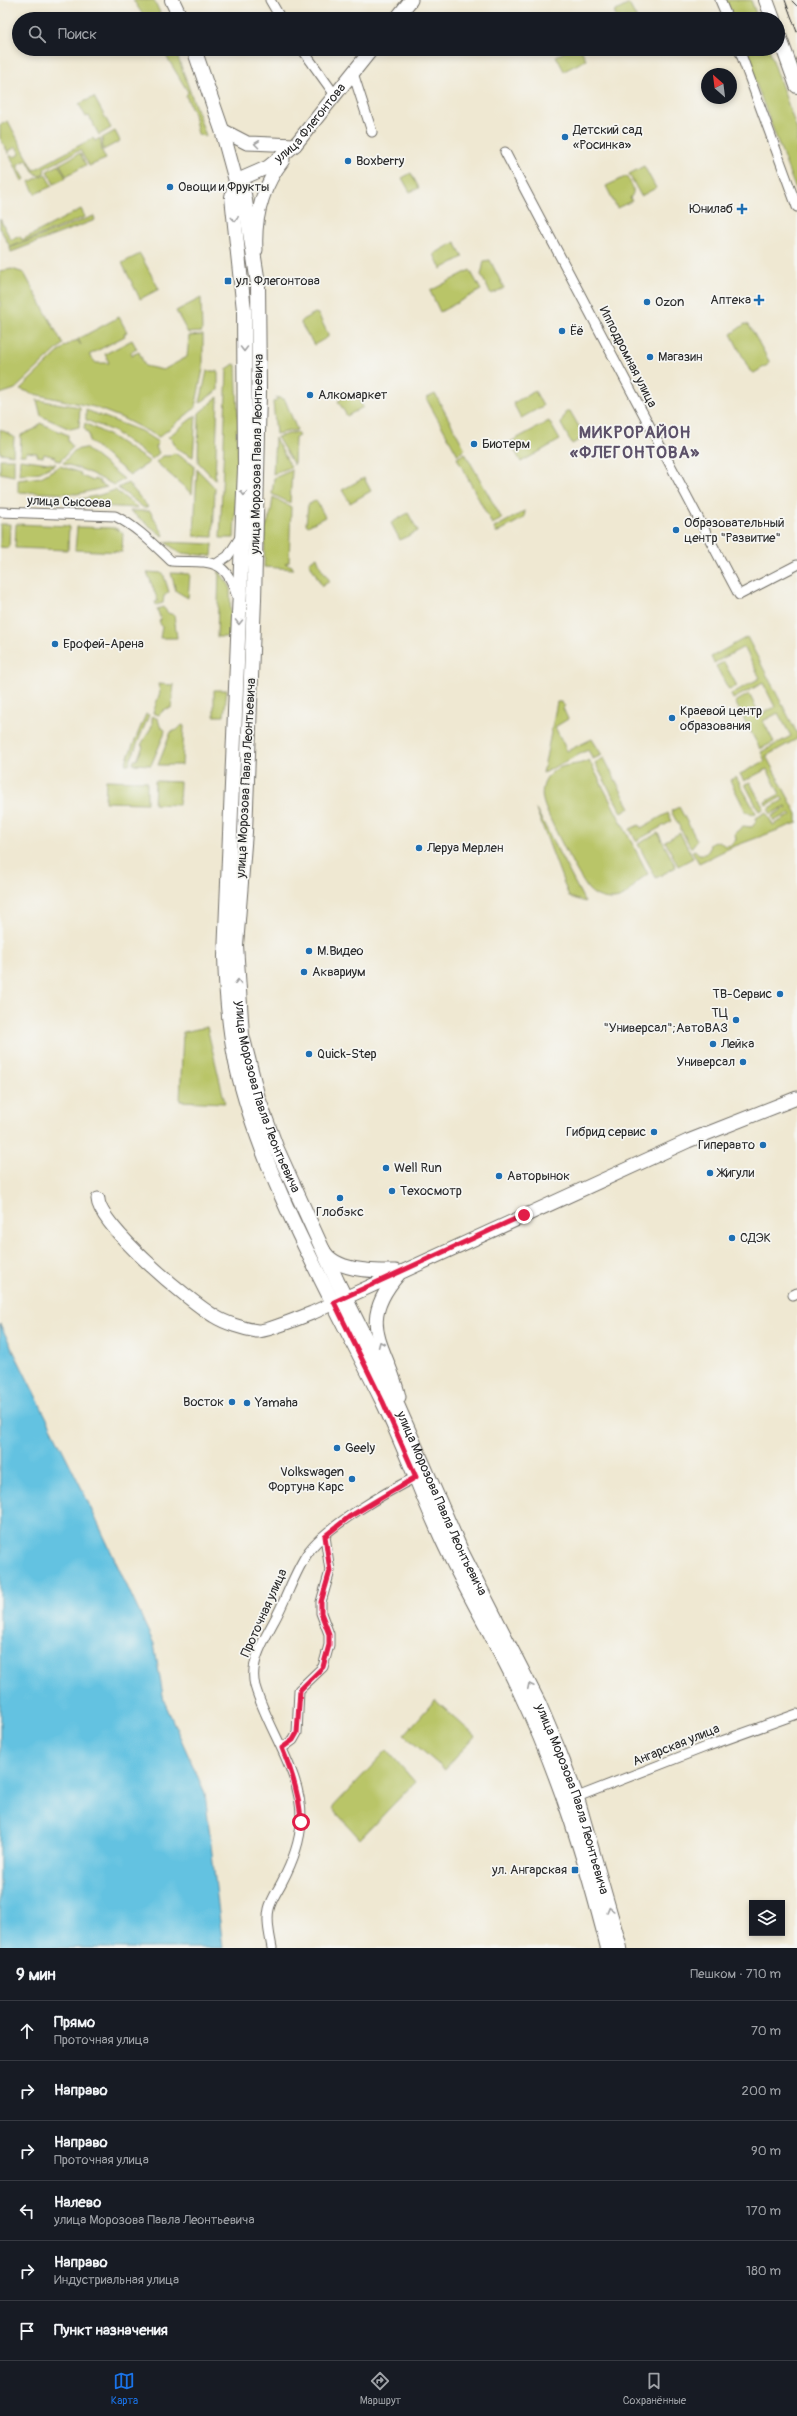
<!DOCTYPE html>
<html lang="ru">
<head>
<meta charset="utf-8">
<style>
	body { margin:0; font-family:Pangolin,sans-serif; background:#242831; color:#f1f3f6 }
	.controls { position:absolute; right:12px; bottom:12px; display:grid; overflow:hidden; border-radius:0px; box-shadow:0 2px 6px #0003 }
	.controls button { width:36px; height:36px; display:grid; place-items:center; padding:0; border:0; border-bottom:1px solid #363941; background:#171b24; color:#f1f3f6; font:20px sans-serif }
	.compass { position:absolute; left:701px; top:68px; width:36px; height:36px; border-radius:50%; background:#171b24; box-shadow:0 2px 6px #0003; rotate:332deg }
	.stop { position:absolute; width:12px; height:12px; margin:-9px; border:3px solid #e11d48; border-radius:50%; background:#fff }
	.stop.end { background:#e11d48; border-color:#fff; box-shadow:0 1px 4px #0008 }
	.list { margin:0; padding:0; list-style:none }
	h2 { display:flex; justify-content:space-between; align-items:center; height:52px; margin:0; padding:0 16px; font-size:17px }
	h2 small { font-size:13px; font-weight:400; color:#9ea1a6 }
	.list li { display:grid; grid-template-columns:26px 1fr auto; gap:12px; align-items:center; box-sizing:border-box; height:60px; padding:0 16px; border-top:1px solid #363941 }
	.list b { display:block; font-size:15px; white-space:nowrap }
	.list p { margin:0; font-size:13px; white-space:nowrap; color:#9ea1a6 }
	.list em { font-size:13px; font-style:normal; color:#9ea1a6 }
	.icon { flex:none; width:22px; height:22px; fill:none; stroke:currentColor; stroke-width:2; stroke-linecap:round; stroke-linejoin:round }
	.map { position:relative; flex:none; width:797px; height:1948px; overflow:hidden }
	.search { position:absolute; background:#171b24; box-shadow:0 2px 6px #0003; left:12px; right:12px; top:12px; height:44px; display:flex; align-items:center; gap:10px; box-sizing:border-box; padding:0 14px; border-radius:22px; color:#9ea1a6; font-size:15px }
	.sheet { height:412px; background:#171b24 }
	nav { display:flex; justify-content:space-around; align-items:center; box-sizing:border-box; height:56px; border-top:1px solid #363941; background:#171b24; font-size:11px; color:#9ea1a6 }
	nav a { display:grid; justify-items:center; gap:2px }
	nav .on { color:#1a73e8 }
	.map>svg:first-child { display:block }
	.green { fill:#b9c567; stroke:#727849 }
	.water { fill:#63c2e1; stroke:#477686 }
	.lines { fill:none; stroke-linecap:round; stroke-linejoin:round }
	.street-casing { stroke:#706d65; stroke-width:11 }
	.secondary-casing { stroke:#706d65; stroke-width:15 }
	.primary-casing { stroke:#706d65; stroke-width:16 }
	.street { stroke:#fff; stroke-width:9 }
	.secondary { stroke:#fff; stroke-width:13 }
	.primary { stroke:#fff; stroke-width:14 }
	.tram { stroke:#2b2b2b; stroke-width:1 }
	.oneway { stroke:#a0a0a0 }
	.route { stroke:#e11d48; stroke-width:5 }
	.poi-dot { fill:#1f6fb2; stroke:#f6f6f2; stroke-width:1.5 }
	.labels { text-anchor:middle; dominant-baseline:central; stroke-width:3.5; stroke-linejoin:round; paint-order:stroke }
	.street-label { font-size:13px; fill:#2b2b2b; stroke:#f6f6f2 }
	.poi-label { font-size:13px; fill:#2b2b2b; stroke:#f6f6f2; text-anchor:start }
	.district-label { font-size:17px; font-weight:bold; letter-spacing:1px; fill:#5c5169; stroke:#f6f6f2 }
</style>
</head>
<body>
<div class="map">
<svg width="797" height="1948" viewBox="0 0 797 1948">
	<rect width="100%" height="100%" fill="#f6f6f2"/>
	<filter id="ink" filterUnits="userSpaceOnUse"><feTurbulence type="fractalNoise" baseFrequency=".025" numOctaves="2"/><feDisplacementMap in="SourceGraphic" scale="8" xChannelSelector="R" yChannelSelector="G"/><feConvolveMatrix kernelMatrix="1 2 1 2 8 2 1 2 1" color-interpolation-filters="sRGB"/></filter>
	<filter id="wash" filterUnits="userSpaceOnUse"><feTurbulence type="fractalNoise" baseFrequency=".012" numOctaves="4" result="noise"/><feDisplacementMap in="SourceGraphic" scale="16" xChannelSelector="R" yChannelSelector="G"/><feGaussianBlur stdDeviation="0.9" result="paint"/><feColorMatrix in="noise" values="0 0 0 0 0 0 0 0 0 0 0 0 0 0 0 0 0 1.4 0 .05"/><feComposite in="paint" operator="in"/></filter>
	<g filter="url(#wash)">
		<rect width="100%" height="100%" fill="#efe8d2"/>
		<!-- green -->
		<path class="green" d="M133,0h21l9,19h-25l5,-4z
			M724,0h27l7,19h-26z
			M629,4l8,15h-20l-3,-7z
			M162,49h13l31,87 -8,-1 -4,-21 -8,-18 2,-4z
			M570,49h11l5,11 -22,11 -8,-15z
			M743,49h26l28,81v63z
			M94,97l17,31 -12,7 -10,-19 -3,1 -7,-13z
			M8,121l26,49 59,-32 2,3 5,-3 2,13 4,8 -17,7 -9,-16 -36,19 1,3 -6,4 -6,-5 -6,-11 -10,5 8,14 -3,2 -12,-25 2,-1 2,2 6,-3 -4,-7 -7,4v3l-9,-16v-13z
			M115,131l5,10 -17,9 -1,-12z
			M80,153l6,12 -20,11 -6,-12z
			M59,165l7,13 -12,6 -7,-13z
			M644,166l12,22 -15,8 -12,-22z
			M411,173l8,15 -9,4 -8,-14z
			M45,174l7,12 -17,8 -6,-12z
			M627,176c4,9 10,14 3,22l2,3 -15,7 -11,-22z
			M81,209l4,8 -75,30 -10,-19v-9l11,21 9,-4 2,4z
			M94,216l1,4 -84,32 -1,-4z
			M455,242l8,15 -22,12 -7,-15z
			M140,254l19,35 -19,10 -18,-36z
			M490,260l14,28 -13,6 -10,-19 3,-14z
			M12,269l12,4 39,71 -48,45 -15,5v-123z
			M470,270l11,20 -41,22 -10,-21z
			M201,298l1,34 -14,1 -12,-22z
			M315,313l3,1 10,20v3l-14,8 -13,-21 1,-4z
			M119,317l8,15 -3,2 1,2 -36,19 7,8h13l-4,-9 27,-14 5,9 -6,3 1,3 7,-3 6,14 18,4 24,-13 2,-21 14,-1v34l-8,39 -36,29 -37,-19 -28,-11 -60,-13 -14,-5 45,-43 12,-6 4,5 -3,-6z
			M745,324l4,1 20,36v3l-15,9 -4,-2 -19,-37z
			M234,364l2,1 3,71 -5,102h-14l7,-169z
			M207,371h11v19l-18,13z
			M535,391l8,15 -22,12 -8,-15z
			M354,392l9,15 -16,9 -9,-15z
			M435,394l30,55 -7,6 -31,-55v-2z
			M218,397l-3,83 -17,-18 1,-49z
			M276,397l9,3 12,30 -21,4 -3,-32 4,-2z
			M37,400l43,7 -1,20 -9,2 -29,-13z
			M86,410l55,21 17,11 -2,5 3,6 -7,6 -39,-28 -27,-11z
			M566,411h4l15,26 -13,7 -11,-20z
			M196,415l-3,42 -17,-9 -4,-9 -4,-2z
			M549,421l11,19 -39,22 -11,-20z
			M40,423l28,12v6l5,6 -13,14 -5,-1v-3l-11,-3 -1,3 -6,-1v-3l-11,-1v3h-6l1,-20 14,-6z
			M85,423l27,14 38,25 -20,13 -41,-34v-6l-5,-7z
			M0,429l14,8 -1,18 -13,-2z
			M296,432l3,4 -4,2 -1,27 -17,-28z
			M275,438l16,29 -18,7z
			M85,448l39,31 -10,6 -28,-14 -23,-8 12,-13z
			M174,453l18,10 2,3 -2,28 -36,-32 6,-6h7z
			M465,453l37,66 -10,5 -35,-66z
			M0,459h14v17l-14,-3z
			M20,459l36,5 -16,8 -21,3z
			M60,466l21,7 -1,2 13,6 1,-2 6,2 -1,2 8,4 -30,7 -59,-2v-12l23,-3z
			M197,469l18,19 -2,49 -19,-1z
			M292,470l-2,33 -18,-9 2,-16z
			M364,478l7,13 -21,12 -8,-13z
			M128,483l20,24 -4,1 -26,-20z
			M115,490l23,18 -61,-3v-5l23,-5z
			M273,497l18,10 -2,55 -4,1 7,3 1,3 -29,-2 1,-37 6,-18z
			M316,500l9,17 -17,9 -2,-2 2,-19z
			M130,511h20l14,24 -1,1z
			M525,511l-1,7 -28,15 -2,-5z
			M408,513l10,18 -18,9 -9,-17z
			M0,524h10l-1,24 -9,-1z
			M16,524l53,2 -1,24 -53,-2z
			M77,527l38,1 8,5 -1,19 -47,-2z
			M165,542l48,2 -1,12 -32,-3z
			M317,557l4,11 9,13 -8,5 -13,-24z
			M219,571l11,15 1,51h-14z
			M147,572l16,1 6,19 -5,4 -1,7 -7,2 -1,-3 3,-1z
			M171,573l19,1 -2,24 -12,-7z
			M163,607l5,6 6,2 3,23h-17l2,-11 -3,-6 2,-1 -4,-11z
			M747,637l50,96v6l-31,17 31,58v9l-65,24 -33,16 -7,-12 3,-1 4,4h6l4,-4 1,-6 9,-3 6,5 6,-1 5,-5 -1,-7 8,-7 9,1 4,-5v-4l10,-6 7,13 18,-10 -1,-2 -16,8 -2,-5 15,-9 -1,-1 -15,8 -3,-5 15,-9 -1,-3 -16,8 -1,-3 15,-8 -13,-25 -23,12 -4,-7 25,-13 -4,-9 30,-16 -13,-23 -15,8 11,21 -14,7 -25,-47 14,-8 11,21 15,-8 -12,-24 -30,16 -2,-5 29,-16 -16,-31 -30,16 -3,-6z
			M724,662l13,24 -8,4 -13,-24z
			M158,684l16,1 -3,23 -6,1 -6,6 -6,-2 7,-21z
			M214,690h13l-3,26h-10z
			M557,702h4l4,4 -2,2 5,11 -13,8 12,24 25,-12 10,16 -9,4 -5,-9 -45,23z
			M146,714l3,1 -20,49h-4z
			M152,716l6,3 2,7 5,4 -1,5 -13,30 -18,-1 1,-4h3l6,-14 -2,-1 11,-19z
			M182,725l2,1 -2,39h-24l13,-33 6,-2z
			M604,758l26,50 -8,5 -27,-50z
			M589,760l59,114c-14,7 -18,25 -36,25 -9,0 -17,-3 -23,-9 -9,-10 -44,-77 -46,-90 -2,-8 0,-17 5,-23 11,-16 27,-9 41,-17z
			M736,777l20,36 -2,1 -8,-2 -16,-32z
			M106,780l41,1v22l-42,-1z
			M155,781l25,1 -1,23 -25,-1z
			M750,782l14,27 -5,2 -14,-27z
			M679,807l18,33 -6,8 -20,-37z
			M536,809l49,93 -16,-5z
			M668,813l4,8 -36,20 -6,-12 9,-4 2,3z
			M658,833l18,34 -20,11 -18,-34z
			M680,833l13,25 -15,8 -13,-25z
			M207,1027l18,76 -45,-2 3,-69z
			M435,1700l40,36 -30,34 -41,-35z
			M387,1750l28,32 -55,57 -28,-31z"/>
		<!-- water -->
		<path class="water" d="M0,1324l81,163 73,157 10,57 41,92 18,155h-223z"/>
	</g>
	<g filter="url(#ink)">
		<g class="lines">
			<defs>
				<path id="street" d="M270,0l11,19
					M720,0l8,19
					M302,49l33,46
					M739,49l58,158
					M353,73l19,59
					M505,152l234,443 58,-30
					M0,512l115,4c22,11 38,28 56,45 34,2 54,-6 65,33
					M216,564l12,-8 13,-20
					M793,1295l4,-2
					M282,1748l11,-8 4,-7 2,-43 24,-23 6,-22v-11l-8,-21v-11l9,-31 -5,-35
					M572,1799l136,-53 89,-32
					M272,1948c-2,-12 -6,-26 -3,-39 2,-9 9,-19 13,-27 10,-19 18,-38 19,-60 2,-49 -33,-91 -46,-136 -6,-23 9,-46 19,-65 13,-23 20,-49 35,-70 18,-25 79,-60 107,-74"/>
				<g id="secondary">
					<path d="M396,19l15,-19"/>
					<path d="M222,130l25,13 48,2"/>
					<path id="s1" d="M236,181l32,-14 27,-22 77,-96"/>
					<path d="M256,250c-2,-33 7,-64 27,-90"/>
					<path d="M98,1199c1,27 91,102 116,117 11,7 30,13 43,15 8,1 45,-14 55,-18l376,-172 109,-43"/>
					<path d="M323,1249c11,23 52,22 73,22"/>
					<path d="M398,1275c-43,50 -11,70 1,122"/>
				</g>
				<g id="primary">
					<path d="M172,0l9,19"/>
					<path d="M766,0l7,19"/>
					<path d="M778,33l19,53"/>
					<path id="s2" d="M194,49l28,81 14,51 8,13 14,89 1,108 -5,208 -9,233 -9,113 6,90 16,63 18,49 61,134 51,103 74,169 77,151 19,45 19,49 43,150"/>
					<path d="M236,181l-4,16 12,113 1,158 -20,488c1,36 4,71 11,107 25,113 94,231 145,335 23,46 40,96 62,143 24,52 54,101 78,153 39,82 65,167 87,254"/>
				</g>
			</defs>
			<!-- street casing -->
			<use href="#street" class="street-casing"/>
			<!-- secondary casing -->
			<use href="#secondary" class="secondary-casing"/>
			<!-- primary casing -->
			<use href="#primary" class="primary-casing"/>
			<!-- street -->
			<use href="#street" class="street"/>
			<!-- secondary -->
			<use href="#secondary" class="secondary"/>
			<!-- primary -->
			<use href="#primary" class="primary"/>
			<!-- tram -->
			<path class="tram" d="M785,0l12,32
				M792,1l5,5"/>
		</g>
		<!-- one-way arrows -->
		<defs><path id="oneway-chevron" d="M-2-3.5L2.5 0L-2 3.5" fill="none" stroke-width="1.6" stroke-linecap="round" stroke-linejoin="round"/></defs>
		<g class="oneway">
			<use href="#oneway-chevron" transform="translate(257 144) rotate(-173)"/>
			<use href="#oneway-chevron" transform="translate(235 219) rotate(83)"/>
			<use href="#oneway-chevron" transform="translate(244 349) rotate(90)"/>
			<use href="#oneway-chevron" transform="translate(244 493) rotate(91)"/>
			<use href="#oneway-chevron" transform="translate(239 622) rotate(91)"/>
			<use href="#oneway-chevron" transform="translate(238 982) rotate(-91)"/>
			<use href="#oneway-chevron" transform="translate(381 1344) rotate(-113)"/>
			<use href="#oneway-chevron" transform="translate(530 1686) rotate(-116)"/>
			<use href="#oneway-chevron" transform="translate(610 1910) rotate(-105)"/>
		</g>
	</g>
	<g class="lines" filter="url(#ink)">
		<!-- route -->
		<path class="route" d="M301,1822c-1,-26 -9,-50 -19,-74l11,-8 4,-7 3,-43 23,-23 6,-22v-11l-8,-21v-11l9,-31 -5,-35 24,-19 67,-40 -33,-75 -49,-100 190,-87"/>
	</g>
	<!-- markers -->
	<g class="poi-dot">
		<circle cx="565" cy="137" r="4"/>
		<circle cx="348" cy="161" r="4"/>
		<circle cx="170" cy="187" r="4"/>
		<path d="M740 203h4v4h4v4h-4v4h-4v-4h-4v-4h4z"/>
		<rect x="224" y="277" width="8" height="8" rx="2"/>
		<path d="M757 294h4v4h4v4h-4v4h-4v-4h-4v-4h4z"/>
		<circle cx="647" cy="302" r="4"/>
		<circle cx="562" cy="331" r="4"/>
		<circle cx="650" cy="357" r="4"/>
		<circle cx="310" cy="395" r="4"/>
		<circle cx="474" cy="444" r="4"/>
		<circle cx="676" cy="530" r="4"/>
		<circle cx="55" cy="644" r="4"/>
		<circle cx="672" cy="718" r="4"/>
		<circle cx="419" cy="848" r="4"/>
		<circle cx="309" cy="951" r="4"/>
		<circle cx="304" cy="972" r="4"/>
		<circle cx="780" cy="994" r="4"/>
		<circle cx="736" cy="1020" r="4"/>
		<circle cx="713" cy="1044" r="4"/>
		<circle cx="309" cy="1054" r="4"/>
		<circle cx="743" cy="1062" r="4"/>
		<circle cx="654" cy="1132" r="4"/>
		<circle cx="763" cy="1145" r="4"/>
		<circle cx="386" cy="1168" r="4"/>
		<circle cx="710" cy="1173" r="4"/>
		<circle cx="499" cy="1176" r="4"/>
		<circle cx="392" cy="1191" r="4"/>
		<circle cx="340" cy="1198" r="4"/>
		<circle cx="732" cy="1238" r="4"/>
		<circle cx="232" cy="1402" r="4"/>
		<circle cx="247" cy="1403" r="4"/>
		<circle cx="337" cy="1448" r="4"/>
		<circle cx="352" cy="1479" r="4"/>
		<rect x="571" y="1866" width="8" height="8" rx="2"/>
	</g>
	<g class="labels">
		<!-- street labels -->
		<g class="street-label">
			<text stroke="none"><textPath href="#s1" startOffset="96">улица Флегонтова</textPath></text>
			<text transform="translate(628 357) rotate(63)">Ипподромная улица</text>
			<text transform="translate(257 454) rotate(-89)">улица Морозова Павла Леонтьевича</text>
			<text transform="translate(69 502) rotate(2)">улица Сысоева</text>
			<text transform="translate(246 778) rotate(-87)">улица Морозова Павла Леонтьевича</text>
			<text stroke="none"><textPath href="#s2" startOffset="1063">улица Морозова Павла Леонтьевича</textPath></text>
			<text stroke="none"><textPath href="#s2" startOffset="1507">улица Морозова Павла Леонтьевича</textPath></text>
			<text transform="translate(264 1613) rotate(-66)">Проточная улица</text>
			<text transform="translate(676 1745) rotate(-22)">Ангарская улица</text>
			<text stroke="none"><textPath href="#s2" startOffset="1831">улица Морозова Павла Леонтьевича</textPath></text>
		</g>
		<!-- poi labels -->
		<g class="poi-label">
			<text x="573" y="130">Детский сад<tspan x="573" dy="15">«Росинка»</tspan></text>
			<text x="356" y="161">Boxberry</text>
			<text x="178" y="187">Овощи и Фрукты</text>
			<text x="733" y="209" text-anchor="end">Юнилаб</text>
			<text x="236" y="281">ул. Флегонтова</text>
			<text x="751" y="300" text-anchor="end">Аптека</text>
			<text x="655" y="302">Ozon</text>
			<text x="570" y="331">Ёё</text>
			<text x="658" y="357">Магазин</text>
			<text x="318" y="395">Алкомаркет</text>
			<text x="482" y="444">Биотерм</text>
			<text x="684" y="523">Образовательный<tspan x="684" dy="15">центр "Развитие"</tspan></text>
			<text x="63" y="644">Ерофей-Арена</text>
			<text x="680" y="711">Краевой центр<tspan x="680" dy="15">образования</tspan></text>
			<text x="427" y="848">Леруа Мерлен</text>
			<text x="317" y="951">М.Видео</text>
			<text x="312" y="972">Аквариум</text>
			<text x="772" y="994" text-anchor="end">ТВ-Сервис</text>
			<text x="728" y="1013" text-anchor="end">ТЦ<tspan x="728" dy="15">"Универсал";АвтоВАЗ</tspan></text>
			<text x="721" y="1044">Лейка</text>
			<text x="317" y="1054">Quick-Step</text>
			<text x="735" y="1062" text-anchor="end">Универсал</text>
			<text x="646" y="1132" text-anchor="end">Гибрид сервис</text>
			<text x="755" y="1145" text-anchor="end">Гиперавто</text>
			<text x="394" y="1168">Well Run</text>
			<text x="718" y="1173">Жигули</text>
			<text x="507" y="1176">Авторынок</text>
			<text x="400" y="1191">Техосмотр</text>
			<text x="340" y="1212" text-anchor="middle">Глобэкс</text>
			<text x="740" y="1238">СДЭК</text>
			<text x="224" y="1402" text-anchor="end">Восток</text>
			<text x="255" y="1403">Yamaha</text>
			<text x="345" y="1448">Geely</text>
			<text x="344" y="1472" text-anchor="end">Volkswagen<tspan x="344" dy="15">Фортуна Карс</tspan></text>
			<text x="567" y="1870" text-anchor="end">ул. Ангарская</text>
		</g>
		<!-- district labels -->
		<g class="district-label">
			<text x="635" y="432">МИКРОРАЙОН<tspan x="635" dy="20">«ФЛЕГОНТОВА»</tspan></text>
		</g>
	</g>
</svg>
<div class="controls">
<button><svg class="icon" aria-label="layers" viewBox="0 0 24 24"><path d="M12 4l9 5-9 5-9-5zM3 14l9 5 9-5"/></svg></button>
</div>
<svg class="compass" viewBox="-18 -18 36 36"><path d="M0-13l5 13h-10z" fill="#e53935"/><path d="M0 13l5-13h-10z" fill="#9ea1a6"/></svg>
<div class="stop" style="left:301px;top:1822px"></div>
<div class="stop end" style="left:524px;top:1215px"></div>
<div class="search"><svg class="icon" aria-label="search" viewBox="0 0 24 24"><circle cx="10" cy="10" r="6"/><path d="M15 15l6 6"/></svg>Поиск</div>
</div>
<section class="sheet">
<h2>9 мин<small>Пешком · 710 m</small></h2>
<ul class="list">
<li><svg class="icon" aria-label="ahead" viewBox="0 0 24 24"><path d="M12 20V5M6 11l6-6 6 6"/></svg><div><b>Прямо</b><p>Проточная улица</p></div><em>70 m</em></li>
<li><svg class="icon" aria-label="right" viewBox="0 0 24 24"><path d="M7 20v-9h11M14 6l5 5-5 5"/></svg><div><b>Направо</b></div><em>200 m</em></li>
<li><svg class="icon" aria-label="right" viewBox="0 0 24 24"><path d="M7 20v-9h11M14 6l5 5-5 5"/></svg><div><b>Направо</b><p>Проточная улица</p></div><em>90 m</em></li>
<li><svg class="icon" aria-label="left" viewBox="0 0 24 24"><path d="M17 20v-9H6M10 6l-5 5 5 5"/></svg><div><b>Налево</b><p>улица Морозова Павла Леонтьевича</p></div><em>170 m</em></li>
<li><svg class="icon" aria-label="right" viewBox="0 0 24 24"><path d="M7 20v-9h11M14 6l5 5-5 5"/></svg><div><b>Направо</b><p>Индустриальная улица</p></div><em>180 m</em></li>
<li><svg class="icon" aria-label="arrive" viewBox="0 0 24 24"><path d="M6 21V4h12l-3 4 3 4H6"/></svg><div><b>Пункт назначения</b></div></li>
</ul>
</section>
<nav>
<a class="on"><svg class="icon" aria-label="map" viewBox="0 0 24 24"><path d="M3 6l6-2 6 2 6-2v14l-6 2-6-2-6 2zM9 4v14M15 6v14"/></svg>Карта</a>
<a><svg class="icon" aria-label="directions" viewBox="0 0 24 24"><path d="M12 3l9 9-9 9-9-9zM9 14v-3h6M13 9l2 2-2 2"/></svg>Маршрут</a>
<a><svg class="icon" aria-label="saved" viewBox="0 0 24 24"><path d="M7 4h10v16l-5-4-5 4z"/></svg>Сохранённые</a>
</nav>
</body>
</html>
